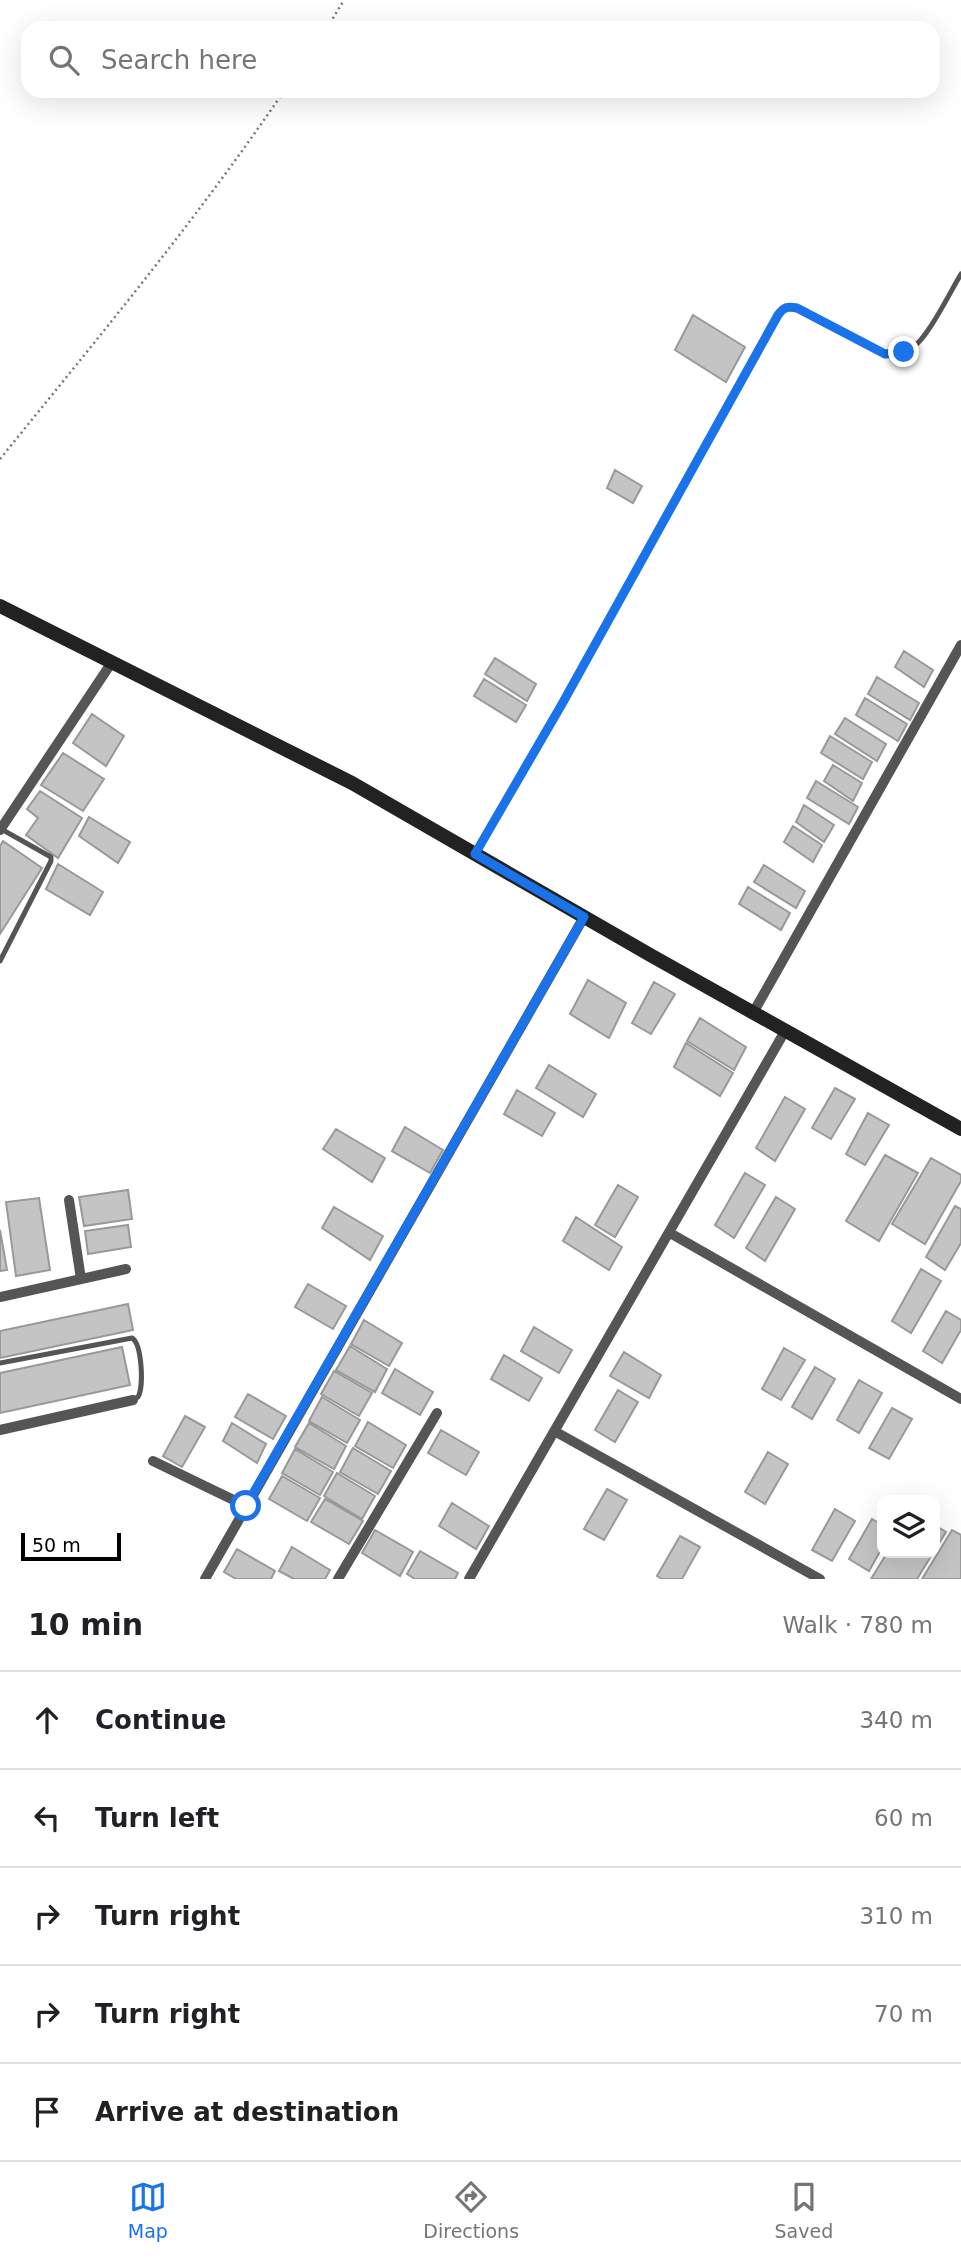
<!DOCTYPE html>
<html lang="en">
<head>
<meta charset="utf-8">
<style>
	body { margin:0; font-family:"DejaVu Sans",sans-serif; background:#f2f2f2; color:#202124 }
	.controls { position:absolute; right:21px; bottom:21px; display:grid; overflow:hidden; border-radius:14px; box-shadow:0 7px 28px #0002 }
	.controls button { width:63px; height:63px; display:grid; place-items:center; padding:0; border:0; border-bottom:2px solid #e0e0e0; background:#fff; color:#202124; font:35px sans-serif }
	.scale { position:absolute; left:21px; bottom:18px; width:100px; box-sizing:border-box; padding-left:7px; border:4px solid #000; border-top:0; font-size:19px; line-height:24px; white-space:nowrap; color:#000; -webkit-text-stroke:5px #fff; paint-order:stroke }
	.stop { position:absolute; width:21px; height:21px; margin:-16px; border:5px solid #1a73e8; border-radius:50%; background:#fff }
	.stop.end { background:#1a73e8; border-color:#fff; box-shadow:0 2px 7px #0008 }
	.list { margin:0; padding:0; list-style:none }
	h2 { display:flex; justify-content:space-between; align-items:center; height:91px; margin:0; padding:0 28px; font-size:30px }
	h2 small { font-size:23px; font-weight:400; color:#757577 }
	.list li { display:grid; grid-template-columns:46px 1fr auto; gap:21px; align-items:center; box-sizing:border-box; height:98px; padding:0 28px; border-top:2px solid #e0e0e0 }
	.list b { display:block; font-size:26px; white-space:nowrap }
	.list em { font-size:23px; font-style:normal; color:#757577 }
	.icon { flex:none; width:38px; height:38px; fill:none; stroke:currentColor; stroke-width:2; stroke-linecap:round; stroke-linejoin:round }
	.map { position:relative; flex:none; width:961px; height:1579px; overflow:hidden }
	.search { position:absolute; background:#fff; box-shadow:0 7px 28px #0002; left:21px; right:21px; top:21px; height:77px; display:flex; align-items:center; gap:18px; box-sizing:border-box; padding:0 24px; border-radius:21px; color:#757577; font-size:26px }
	.sheet { height:581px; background:#fff }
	nav { display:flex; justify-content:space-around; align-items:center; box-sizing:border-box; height:98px; border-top:2px solid #e0e0e0; background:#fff; font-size:19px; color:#757577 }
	nav a { display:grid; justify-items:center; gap:4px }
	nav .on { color:#1a73e8 }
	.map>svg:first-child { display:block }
	.building { fill:#c4c4c4; stroke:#999; stroke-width:2 }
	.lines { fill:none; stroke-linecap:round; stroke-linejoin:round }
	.path { stroke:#777; stroke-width:2.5; stroke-dasharray:2 3.5; stroke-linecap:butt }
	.lane { stroke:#555; stroke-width:5 }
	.street { stroke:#555; stroke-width:10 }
	.secondary { stroke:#222; stroke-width:14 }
	.route { stroke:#1a73e8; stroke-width:9 }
</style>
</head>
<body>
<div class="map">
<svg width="961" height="1579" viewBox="0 0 961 1579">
	<rect width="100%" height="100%" fill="#fff"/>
	<!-- building -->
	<path class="building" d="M693,315l52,32 -19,35 -51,-32z
		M615,470l27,16 -9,17 -26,-15z
		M904,651l29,19 -9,17 -29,-20z
		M495,658l41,26 -9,17 -42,-27z
		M877,677l42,26 -9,17 -42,-26z
		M484,679l42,26 -10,17 -42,-26z
		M865,698l42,26 -9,17 -42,-26z
		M92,714l32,22 -18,30 -33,-23z
		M845,718l41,26 -9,17 -42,-27z
		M830,736l42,26 -9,17 -42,-26z
		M63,753l41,26 -21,32 -42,-26z
		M833,765l29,18 -9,18 -29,-20z
		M816,781l42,26 -9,17 -42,-26z
		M40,791l42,27 -24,40 -32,-23 12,-17 -11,-9z
		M804,805l30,20 -10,17 -28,-20z
		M89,817l41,25 -12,21 -39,-27z
		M793,826l29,19 -9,17 -29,-20z
		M3,841l39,27 -42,66v-88z
		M58,864l45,28 -13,23 -44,-26z
		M764,865l41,26 -9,17 -42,-26z
		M748,887l42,26 -9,17 -42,-26z
		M588,980l38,23 -17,35 -39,-24z
		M654,982l21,12 -24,40 -19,-11z
		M700,1018l46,29 -12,23 -47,-29z
		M686,1043l47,30 -13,23 -46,-29z
		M549,1065l47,29 -13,23 -47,-29z
		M835,1088l20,11 -24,40 -19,-11z
		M517,1090l38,23 -13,23 -38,-22z
		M785,1097l20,12 -30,52 -19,-13z
		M868,1113l21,12 -24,40 -19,-11z
		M405,1127l38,23 -13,23 -38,-22z
		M336,1129l49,29 -13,24 -49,-33z
		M885,1155l33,18 -39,68 -33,-20z
		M931,1158l30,17v6l-36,63 -33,-20z
		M745,1173l20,12 -31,53 -19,-13z
		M618,1185l20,12 -23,40 -20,-12z
		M128,1190l4,29 -48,7 -5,-29z
		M776,1197l19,12 -30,52 -19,-13z
		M39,1198l11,72 -34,6 -10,-74z
		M955,1206l6,3v34l-16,27 -19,-13z
		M334,1207l49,29 -13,24 -48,-32z
		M576,1217l46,30 -13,23 -46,-29z
		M128,1225l3,22 -43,7 -3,-23z
		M0,1230l7,40 -7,1z
		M921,1269l20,12 -30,52 -19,-12z
		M308,1284l38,22 -13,23 -38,-22z
		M128,1304l5,26 -133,28v-27z
		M946,1311l15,9v10l-19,33 -19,-12z
		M364,1320l38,23 -13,23 -38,-22z
		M534,1327l38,23 -13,23 -38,-22z
		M350,1346l37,23 -12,23 -39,-22z
		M122,1347l8,38 -130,28v-40z
		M784,1348l21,12 -24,40 -19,-11z
		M624,1352l37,23 -12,23 -39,-22z
		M504,1355l38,23 -13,23 -38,-22z
		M815,1367l20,12 -23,40 -20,-12z
		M395,1369l38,23 -13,23 -38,-22z
		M334,1371l38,22 -13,23 -38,-22z
		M859,1380l23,13 -23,40 -22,-13z
		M618,1390l20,12 -23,40 -20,-12z
		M248,1394l38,22 -13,23 -38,-22z
		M322,1397l38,23 -13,23 -38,-22z
		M892,1408l20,11 -23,40 -20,-11z
		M185,1416l20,11 -23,40 -19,-11z
		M368,1422l38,23 -13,23 -38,-22z
		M232,1423l34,21 -9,19 -34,-22z
		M309,1423l37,23 -12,23 -39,-22z
		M441,1430l38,22 -13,23 -38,-22z
		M353,1448l38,23 -13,23 -38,-22z
		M295,1449l38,23 -13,23 -38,-22z
		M768,1452l20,12 -23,40 -20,-12z
		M337,1473l38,23 -13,23 -38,-23z
		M282,1476l38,22 -13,23 -38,-22z
		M607,1489l20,11 -23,40 -20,-11z
		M325,1499l38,22 -14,23 -38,-22z
		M452,1503l37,23 -13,23 -37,-23z
		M835,1509l20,12 -23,40 -20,-11z
		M872,1519l10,6v23l-13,23 -20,-12z
		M935,1525l11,7 -11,18z
		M375,1530l38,22 -13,24 -38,-23z
		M952,1530l9,5v44h-39z
		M680,1536l20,11 -18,32h-20l-5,-3z
		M292,1547l38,23 -5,9h-31l-15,-8z
		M237,1549l38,22 -4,8h-35l-12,-7z
		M420,1551l38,22 -3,6h-40l-8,-5z
		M887,1553h46l-16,26h-46z"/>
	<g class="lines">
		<!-- path -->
		<path class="path" d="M327,28l17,-28
			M0,459c98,-121 197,-240 284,-368"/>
		<!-- lane -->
		<path class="lane" d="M477,851l85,-147 221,-396 6,-2 8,2 88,46c10,0 18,-1 27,-6 16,-10 38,-56 49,-74
			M0,961l51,-100v-4l-50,-28
			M0,1363l132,-25c10,6 12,49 6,59l-4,2"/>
		<!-- street -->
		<path class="street" d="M0,830l112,-168
			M753,1013l208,-368
			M69,1200l12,79
			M670,1233l291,166
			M0,1297l126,-28
			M0,1430l133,-30
			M556,1432l264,147
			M153,1461l93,45
			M205,1579l379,-662
			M338,1579l99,-166
			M469,1579l316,-548"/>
		<!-- secondary -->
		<path class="secondary" d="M0,606l352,177 300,173 309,173"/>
	</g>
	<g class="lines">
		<!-- route -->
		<path class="route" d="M246,1506l338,-589 -109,-63 87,-150 216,-389c6,-8 9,-9 19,-7l88,46 19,-2"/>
	</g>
</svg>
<div class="controls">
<button><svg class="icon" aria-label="layers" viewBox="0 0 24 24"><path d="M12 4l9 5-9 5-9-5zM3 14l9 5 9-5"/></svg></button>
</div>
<div class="scale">50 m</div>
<div class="stop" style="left:246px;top:1506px"></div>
<div class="stop end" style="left:904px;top:352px"></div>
<div class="search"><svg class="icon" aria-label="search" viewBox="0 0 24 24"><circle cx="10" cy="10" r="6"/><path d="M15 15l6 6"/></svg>Search here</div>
</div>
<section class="sheet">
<h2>10 min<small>Walk · 780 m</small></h2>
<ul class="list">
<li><svg class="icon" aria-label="ahead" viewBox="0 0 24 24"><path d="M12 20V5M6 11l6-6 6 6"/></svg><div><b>Continue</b></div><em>340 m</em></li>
<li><svg class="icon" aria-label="left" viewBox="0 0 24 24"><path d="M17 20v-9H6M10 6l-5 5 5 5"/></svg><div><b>Turn left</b></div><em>60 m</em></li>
<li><svg class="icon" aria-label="right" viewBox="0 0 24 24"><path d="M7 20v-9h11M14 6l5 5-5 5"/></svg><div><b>Turn right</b></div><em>310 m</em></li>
<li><svg class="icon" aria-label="right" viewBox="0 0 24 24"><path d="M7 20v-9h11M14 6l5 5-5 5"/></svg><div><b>Turn right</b></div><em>70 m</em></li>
<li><svg class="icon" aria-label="arrive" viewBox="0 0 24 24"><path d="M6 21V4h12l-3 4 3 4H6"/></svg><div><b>Arrive at destination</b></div></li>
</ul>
</section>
<nav>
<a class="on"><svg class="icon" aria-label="map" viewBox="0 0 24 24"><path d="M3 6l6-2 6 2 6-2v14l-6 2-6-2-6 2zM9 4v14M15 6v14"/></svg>Map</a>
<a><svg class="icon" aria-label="directions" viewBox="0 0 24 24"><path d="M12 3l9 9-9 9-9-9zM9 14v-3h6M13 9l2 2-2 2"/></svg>Directions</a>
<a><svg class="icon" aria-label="saved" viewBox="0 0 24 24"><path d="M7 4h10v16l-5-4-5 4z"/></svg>Saved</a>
</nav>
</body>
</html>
